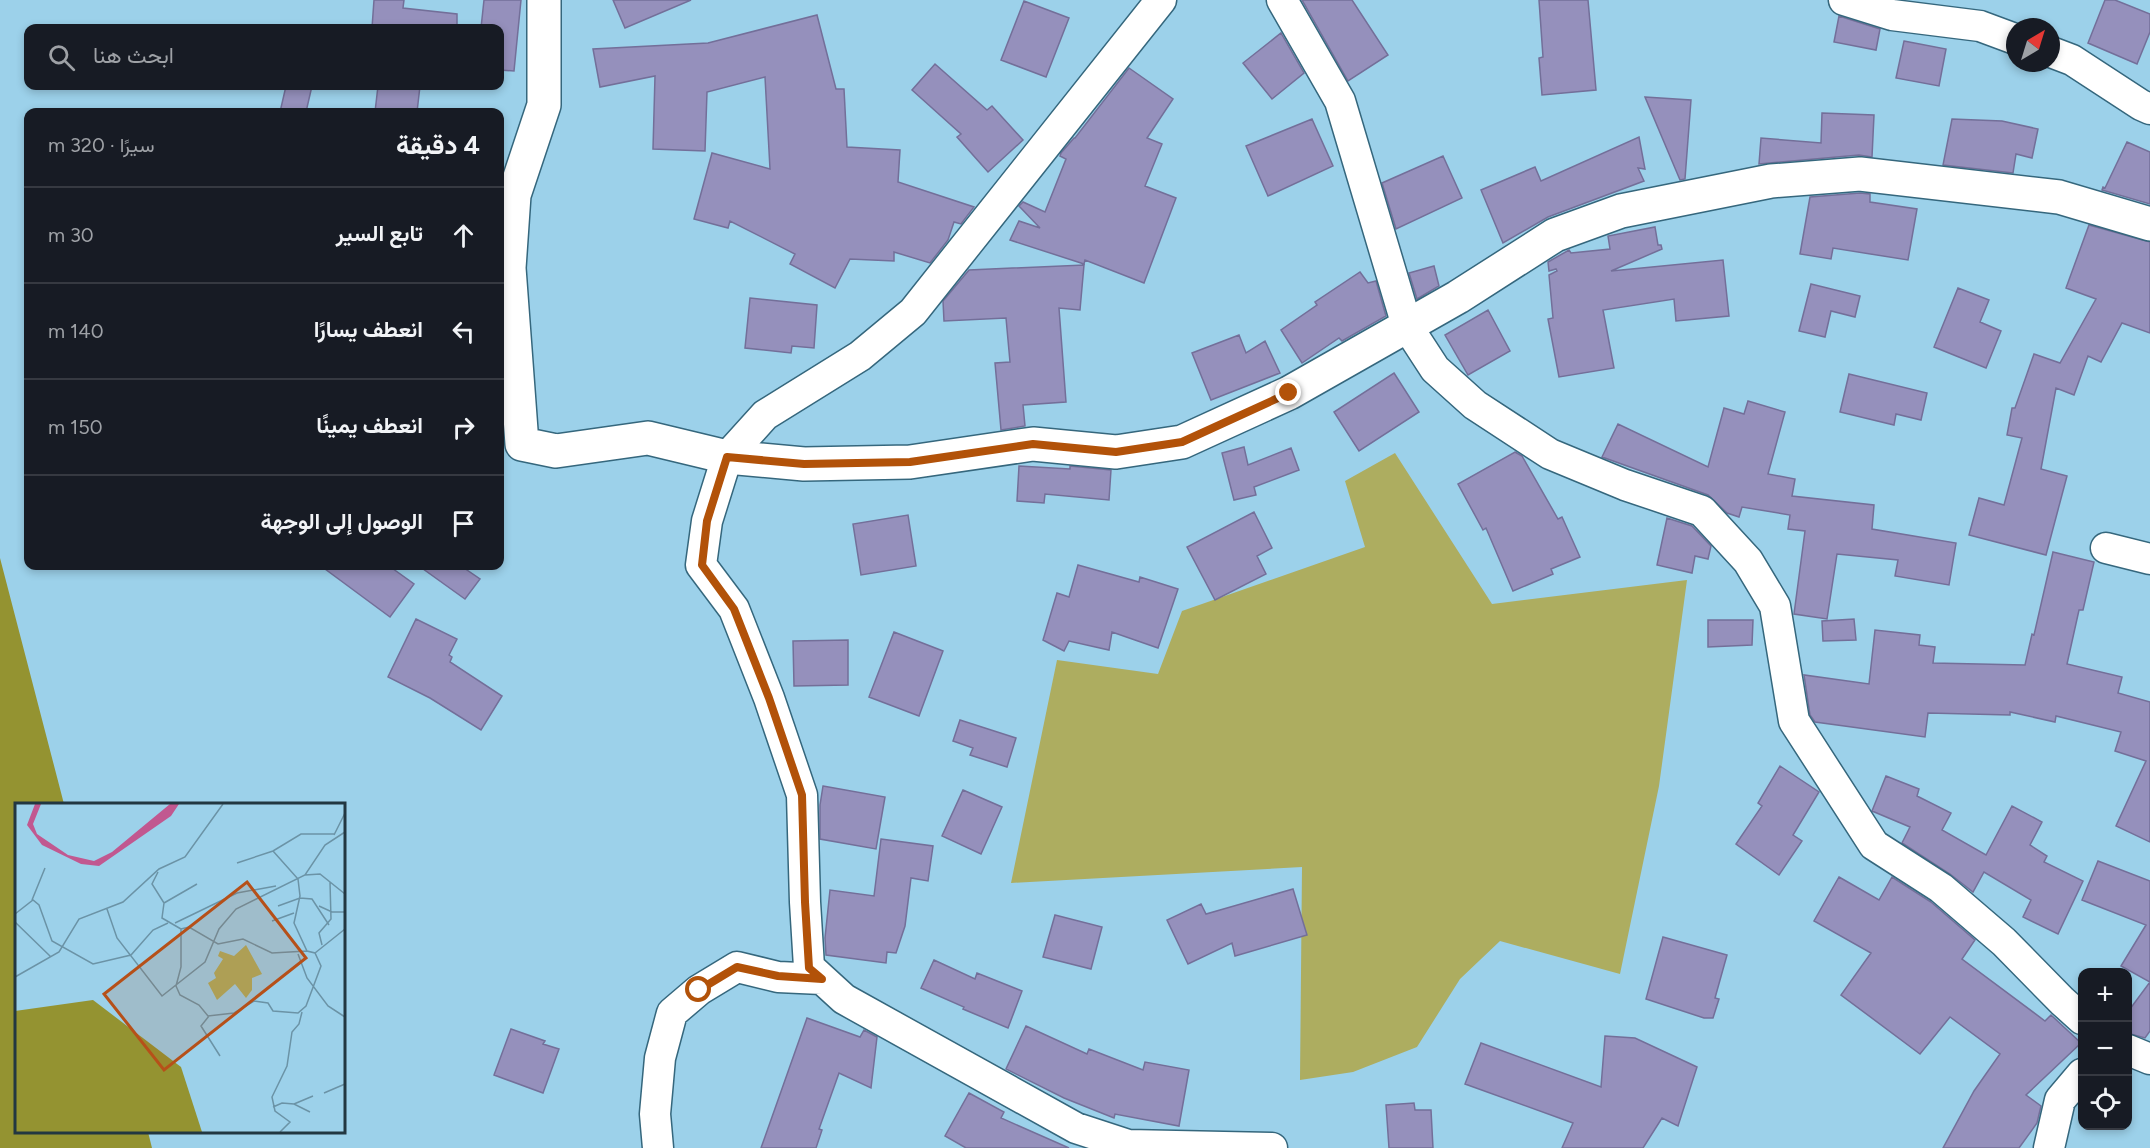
<!DOCTYPE html>
<html lang="ar">
<head>
<meta charset="utf-8">
<style>
	body { margin:0; font-family:Figtree,Vazirmatn,sans-serif; background:#242831; color:#f1f3f6; direction:rtl }
	.controls { position:absolute; right:18px; bottom:18px; display:grid; overflow:hidden; border-radius:12px; box-shadow:0 3px 9px #0003 }
	.controls button { width:54px; height:54px; display:grid; place-items:center; padding:0; border:0; border-bottom:2px solid #363941; background:#171b24; color:#f1f3f6; font:30px sans-serif }
	.compass { position:absolute; left:2006px; top:18px; width:54px; height:54px; border-radius:50%; background:#171b24; box-shadow:0 3px 9px #0003; rotate:38deg }
	.stop { position:absolute; width:18px; height:18px; margin:-14px; border:4px solid #b25209; border-radius:50%; background:#fff }
	.stop.end { background:#b25209; border-color:#fff; box-shadow:0 2px 6px #0008 }
	.list { margin:0; padding:0; list-style:none }
	h2 { display:flex; justify-content:space-between; align-items:center; height:78px; margin:0; padding:0 24px; font-size:26px }
	h2 small { font-size:20px; font-weight:400; color:#9ea1a6 }
	.list li { display:grid; grid-template-columns:39px 1fr auto; gap:18px; align-items:center; box-sizing:border-box; height:96px; padding:0 24px; border-top:2px solid #363941 }
	.list b { display:block; font-size:22px; white-space:nowrap }
	.list em { font-size:20px; font-style:normal; color:#9ea1a6 }
	.icon { flex:none; width:33px; height:33px; fill:none; stroke:currentColor; stroke-width:2; stroke-linecap:round; stroke-linejoin:round }
	.map { position:relative; flex:none; width:2150px; height:1148px; overflow:hidden; direction:ltr }
	.search { position:absolute; background:#171b24; box-shadow:0 3px 9px #0003; left:24px; top:24px; width:480px; height:66px; display:flex; align-items:center; gap:15px; box-sizing:border-box; padding:0 21px; border-radius:12px; color:#9ea1a6; font-size:22px }
	.panel { position:absolute; background:#171b24; box-shadow:0 3px 9px #0003; left:24px; top:108px; width:480px; height:462px; border-radius:12px; direction:rtl }
	.map>svg:first-child { display:block }
	.green { fill:#adad60 }
	.forest { fill:#949331 }
	.building { fill:#9590bc; stroke:#736f99; stroke-width:1.5 }
	.lines { fill:none; stroke-linecap:round; stroke-linejoin:round }
	.street-casing { stroke:#35677d; stroke-width:33 }
	.secondary-casing { stroke:#35677d; stroke-width:36 }
	.street { stroke:#fff; stroke-width:30 }
	.secondary { stroke:#fff; stroke-width:33 }
	.route { stroke:#b25209; stroke-width:8 }
	.inset-road { fill:none; stroke:#6b93a6; stroke-width:1.5 }
	.view { fill:#b65019; fill-opacity:0.15; stroke:#b65019; stroke-width:3 }
	.inset-edge { fill:none; stroke:#223741; stroke-width:3 }
</style>
</head>
<body>
<div class="map">
<svg width="2150" height="1148" viewBox="0 0 2150 1148">
	<rect width="100%" height="100%" fill="#9cd1ea"/>
	<!-- green -->
	<path class="green" d="M1395,453l97,151 195,-24 -28,206 -39,188 -120,-33 -40,38 -43,68 -64,25 -53,8 2,-213 -291,16 46,-223 101,14 24,-63 183,-64 -20,-66z"/>
	<!-- forest -->
	<path class="forest" d="M0,558l64,246h-48v328h132l4,16h-152z"/>
	<!-- building -->
	<path class="building" d="M374,0h30l-1,8 54,6v14h-85z
		M484,0h37l-7,71 -14,-1v-42h-19z
		M613,0h78l-66,28z
		M1302,0h50l36,55 -40,26z
		M1539,0h49l8,90 -54,5 -3,-37 4,-1z
		M2105,0h10l35,14v18l-13,32 -49,-21z
		M1024,1l45,17 -23,59 -45,-17z
		M817,15l19,74h8l3,58 53,3 -2,32 76,25 -13,17 -7,-2 -6,18 -18,23 -36,-11v9l-44,-2 -15,29 -45,-24 5,-10 -65,-33 -2,7 -34,-9 18,-66 58,16 -5,-92 -58,15 -2,59 -52,-2 2,-73 -55,11 -7,-38 115,-6z
		M1839,16l41,13 -4,21 -42,-8z
		M1281,33l23,40 -32,26 -29,-36z
		M1904,41l42,8 -7,37 -43,-8z
		M935,64l52,46 5,-4 31,34 -35,32 -31,-35 4,-3 -49,-44z
		M1129,68l44,31 -26,39 15,6 -17,42 31,12 -32,85 -59,-23 -1,4 -74,-24 9,-19 21,7 -21,-22 4,-4 22,10 21,-53 -6,-3 1,-3 13,-15h1z
		M286,86h26l-6,26h-26z
		M378,86h42l-3,26h-42z
		M1645,97l46,3 -6,79 -5,1z
		M1822,113l52,2 -2,42 -13,-2 -100,9 2,-26 60,5z
		M1312,119l21,47 -65,30 -22,-50z
		M1952,119l50,2 36,8 -6,29 -16,-4 -3,19 -70,-8z
		M1639,137l6,32 -7,-1 6,13 -96,36 -45,26 -22,-53 54,-23 6,14z
		M2127,142l23,10v52l-48,-14 1,-3 2,1z
		M1443,156l19,42 -66,31 -14,-46z
		M1860,193l10,1v8l47,7 -9,51 -75,-12 -2,11 -31,-5 10,-57z
		M2089,225l61,17v91l-28,-10 -21,39 -13,-6 -14,39 -18,-7 -15,81 26,7 -21,79 -77,-20 10,-37 25,7 18,-67 -15,-3 5,-27h3l19,-54 26,9 36,-64 -30,-11z
		M1655,227l3,18h3l1,4 -51,22 112,-11 6,56 -53,5 -2,-22 -71,11 11,58 -55,9 -11,-58 5,-1 -4,-43 8,-4 -1,-2 -7,2 -1,-9 21,-12 2,3 39,-4 -2,-13z
		M1084,265l-4,45 -21,-2 7,94 -43,3 2,21 -24,4 -6,-67 15,-1 -4,-44 -62,3 -1,-20 26,-31z
		M1434,266l5,20 -22,13 -8,-26z
		M1360,272l8,11 8,-2 10,35 -44,25 -3,-3 -37,25 -21,-33 36,-25 -2,-3z
		M1811,284l49,12 -5,21 -24,-6 -6,26 -26,-6z
		M1958,288l31,12 -9,22 21,9 -15,37 -52,-21z
		M750,298l67,7 -3,43 -22,-2 -1,7 -46,-5z
		M1488,310l22,41 -42,24 -23,-40z
		M1239,335l7,18 19,-12 15,32 -69,27 -19,-47z
		M1394,373l25,39 -60,39 -25,-39z
		M1849,374l78,19 -6,27 -25,-6 -2,11 -54,-13z
		M1748,401l37,11 -17,62 27,5 -3,17 82,9 -2,24 84,14 -7,42 -54,-9 3,-16 -61,-6 -10,65 -33,-5 11,-83 -17,-2 2,-14 -48,-8 -3,10 -12,-4 -19,-18 -106,-38 16,-33 90,43 16,-59 20,6z
		M1244,447l4,18 43,-17 8,22 -45,17 2,8 -22,5 -12,-47z
		M1515,452l7,4 36,63 4,-2 18,40 -29,12 2,5 -40,17 -27,-63 -3,2 -25,-46z
		M1019,466l51,3v-3l41,4 -2,30 -64,-6 -1,9 -27,-2z
		M1254,512l18,36 -15,8 9,18 -51,26 -28,-53z
		M908,515l8,51 -55,9 -8,-51z
		M1667,518l25,8 19,20 -3,13 -13,-3 -3,17 -35,-8z
		M2053,552l41,10 -11,48h-4l-12,54 55,13 -4,16 32,9v140l-34,-16 30,-65 -31,-10 6,-19 -65,-16 -1,6 -45,-10v3l-82,-2 -3,24 -110,-15 -5,-7 -6,-40 65,9 6,-54 45,5 -1,10 16,2 -2,16 92,2 7,-31 2,1z
		M1078,565l61,17 1,-5 38,12 -20,59 -46,-16 -3,18 -40,-9 -5,10 -21,-11 14,-47 12,4z
		M321,566h68l25,18 -24,33z
		M419,566h42l19,13 -15,20z
		M416,619l41,20 -8,16 3,2 -2,5 52,34 -21,34 -51,-32 -42,-21z
		M1854,619l2,21 -33,1 -1,-20z
		M1708,620h45l-1,25 -44,2z
		M894,632l49,19 -24,65 -50,-19z
		M848,640v45l-54,1 -1,-45z
		M960,720l56,18 -9,29 -37,-12 3,-7 -20,-7z
		M1780,766l39,26 -26,43 9,6 -23,34 -43,-31 26,-38 -4,-3z
		M1886,776l33,13 -2,7 34,17 -9,17 44,25 26,-49 30,16 -12,23 17,11 -3,6 39,19 -25,53 -35,-17 8,-17 -47,-28 -11,20 -23,-18 -48,-31 8,-16 -38,-16z
		M823,786l62,11 -9,52 -56,-10v-34z
		M963,790l39,17 -21,47 -39,-18z
		M881,839l52,7 -5,35 -17,-3 -6,48 -9,27 -9,-1 -1,11 -60,-8 -1,-17 5,-48 44,6z
		M2098,861l52,20v150l-5,7 -18,-5v-20l23,-31 -29,-16 25,-41 -64,-25z
		M1839,877l40,23 13,-23 39,25 44,38 -13,19 83,62 6,-6 30,28 -55,52 15,11 -4,17 -18,25h-76l31,-57 26,-37 -50,-37 -30,37 -79,-59 30,-42 -57,-32z
		M1293,889l14,46 -72,21 -3,-13 -44,21 -21,-44 34,-16 5,10z
		M1055,915l47,12 -11,42 -48,-12z
		M1663,937l64,18 -12,43 4,1 -6,19h-9l-58,-19z
		M934,960l41,19 2,-6 45,18 -14,37 -45,-19 1,-2 -43,-19z
		M807,1018l53,19 4,-7 13,7 -6,51 -32,-15 -20,56 3,1 -6,18h-55z
		M1026,1026l61,28 2,-5 54,21 2,-8 44,8 -10,56 -64,-12 -1,4 -50,-20 -58,-29z
		M511,1029l34,12 -2,3 16,5 -16,44 -49,-18z
		M1605,1036l30,2 62,29 -19,59 -16,-8 -19,30h-81l11,-25 -108,-39 16,-41 120,44z
		M969,1093l35,19 -3,6 68,30h-103l-21,-12z
		M1414,1103l1,7h16l2,38h-44l-3,-43z"/>
	<g class="lines">
		<defs>
			<path id="street" d="M1161,0l-248,312 -53,44 -95,59 -38,42 -20,64 -6,44 33,44 35,89 33,97 3,107 4,65 35,32 232,129 52,17 144,3
				M1282,0l58,101 67,225 28,43 40,36 75,49 75,31 77,26 46,50 27,45 19,115 80,124 67,43 63,54 58,59 20,18
				M1844,0l48,15 88,11 35,13
				M2051,52l21,8 69,45 9,4
				M2106,548l44,11
				M2128,1050l22,9
				M658,1148l-3,-34 5,-56 12,-45 27,-23 38,-23 41,10 44,2
				M2049,1148l11,-48 22,-26"/>
			<path id="secondary" d="M544,0v105l-30,90 -5,73 13,176 34,7 92,-13 79,19 77,7 106,-2 123,-18 83,8 66,-10 107,-49 169,-96 97,-62 66,-24 150,-30 89,-7 199,23 91,27"/>
		</defs>
		<!-- street casing -->
		<use href="#street" class="street-casing"/>
		<!-- secondary casing -->
		<use href="#secondary" class="secondary-casing"/>
		<!-- street -->
		<use href="#street" class="street"/>
		<!-- secondary -->
		<use href="#secondary" class="secondary"/>
	</g>
	<g class="lines">
		<!-- route -->
		<path class="route" d="M699,990l38,-23 41,9 44,3 -13,-11 -4,-66 -3,-107 -33,-97 -35,-89 -32,-44 5,-44 20,-64 77,7 106,-2 123,-18 83,8 66,-10 107,-49"/>
	</g>
	<!-- overview -->
	<g transform="translate(15 803)">
		<rect width="330" height="330" fill="#9cd1ea"/>
		<path d="M231,142l16,29 -10,4v12l-6,8 -11,-14 -18,16 -9,-17 8,-5 -2,-5 9,-14 -5,-3 2,-5 14,5z" fill="#adad60"/>
		<path d="M78,197l88,67 21,65h-187v-121z" fill="#949331"/>
		<path d="M20,1h6l-8,20 4,10 31,21 26,6 18,-9 58,-48h9l-8,12 -72,50 -18,-2 -39,-19 -15,-20z" fill="#c15890"/>
		<path class="inset-road" d="M319,32l11,-22M222,60l36,-12 28,-17h33M143,69l-6,12 12,19 -2,15 19,11v38l-5,19 4,9 19,10 9,11 26,-3 20,-12 14,2 5,8 25,2 8,-7 15,-40 -6,-13 -8,-2 -13,-28 6,-27 -2,-17 -25,-28M290,72l15,-1 25,20M17,97l13,-32M149,100l33,-19M263,103l22,-8 12,1 17,26M304,103l13,6h13M92,106l10,29 45,58 43,-34 14,-33 17,-20 69,-34 20,-30 20,-13M0,111l18,-14 6,5 13,36 41,23 38,-9 22,-25 15,-7M257,118l22,-8M0,119l36,35M160,120l62,-30 39,-7M166,126l8,-2 29,17 25,-5 29,14 35,-2M307,142l-3,-12 12,-14 -1,-37M300,150l30,-24M283,151l9,24 21,28 17,11M0,174l44,-25 20,-33 44,-17 36,-33 26,-12 38,-53M194,213l-8,10 19,30M309,290l21,-9M279,301l19,-8M258,304l9,-4 12,1 16,8M265,329l10,-10 -15,-11 -3,-14 15,-31 5,-34 7,-8 3,-12"/>
		<path class="view" d="M232,79l59,76 -142,112 -60,-76z"/>
		<rect width="330" height="330" class="inset-edge"/>
	</g>
</svg>
<div class="controls">
<button>+</button>
<button>−</button>
<button><svg class="icon" aria-label="locate" viewBox="0 0 24 24"><circle cx="12" cy="12" r="6"/><path d="M12 2v4M12 18v4M2 12h4M18 12h4"/></svg></button>
</div>
<svg class="compass" viewBox="-18 -18 36 36"><path d="M0-13l5 13h-10z" fill="#e53935"/><path d="M0 13l5-13h-10z" fill="#9ea1a6"/></svg>
<div class="stop" style="left:699px;top:990px"></div>
<div class="stop end" style="left:1289px;top:393px"></div>
<div class="search"><svg class="icon" aria-label="search" viewBox="0 0 24 24"><circle cx="10" cy="10" r="6"/><path d="M15 15l6 6"/></svg>ابحث هنا</div>
<section class="panel">
<h2>4 دقيقة<small>سيرًا · 320 m</small></h2>
<ul class="list">
<li><svg class="icon" aria-label="ahead" viewBox="0 0 24 24"><path d="M12 20V5M6 11l6-6 6 6"/></svg><div><b>تابع السير</b></div><em>30 m</em></li>
<li><svg class="icon" aria-label="left" viewBox="0 0 24 24"><path d="M17 20v-9H6M10 6l-5 5 5 5"/></svg><div><b>انعطف يسارًا</b></div><em>140 m</em></li>
<li><svg class="icon" aria-label="right" viewBox="0 0 24 24"><path d="M7 20v-9h11M14 6l5 5-5 5"/></svg><div><b>انعطف يمينًا</b></div><em>150 m</em></li>
<li><svg class="icon" aria-label="arrive" viewBox="0 0 24 24"><path d="M6 21V4h12l-3 4 3 4H6"/></svg><div><b>الوصول إلى الوجهة</b></div></li>
</ul>
</section>
</div>
</body>
</html>
